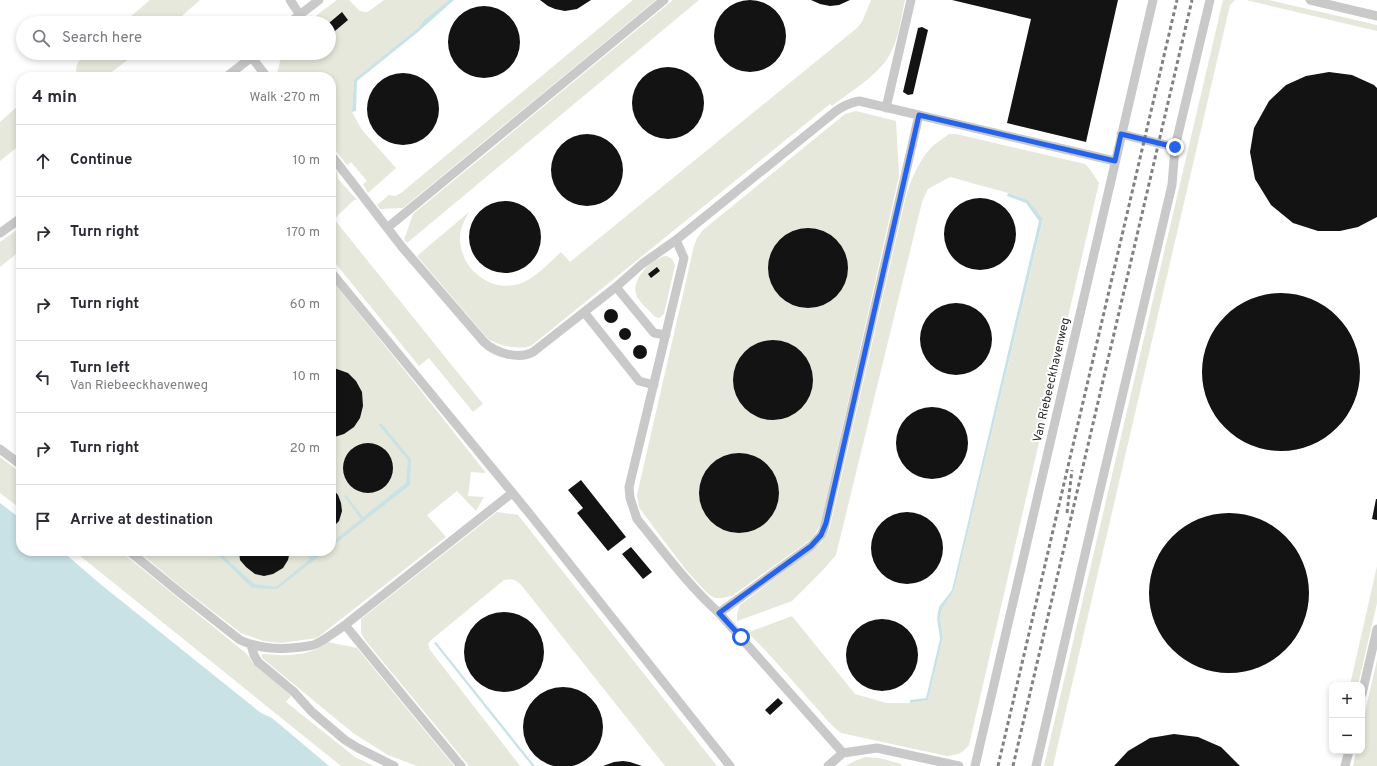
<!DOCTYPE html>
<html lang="en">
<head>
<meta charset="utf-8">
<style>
	body { margin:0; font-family:Overpass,sans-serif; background:#f7f7f7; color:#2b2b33 }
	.controls { position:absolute; right:12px; bottom:12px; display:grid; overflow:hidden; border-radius:8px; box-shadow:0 2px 6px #0003 }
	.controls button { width:36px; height:36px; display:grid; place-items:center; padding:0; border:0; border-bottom:1px solid #e1e1e2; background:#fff; color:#2b2b33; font:20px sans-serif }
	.stop { position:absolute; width:12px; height:12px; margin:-9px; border:3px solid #2563eb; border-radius:50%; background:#fff }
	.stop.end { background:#2563eb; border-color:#fff; box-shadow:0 1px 4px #0008 }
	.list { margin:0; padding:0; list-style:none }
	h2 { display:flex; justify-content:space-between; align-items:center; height:52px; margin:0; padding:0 16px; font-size:17px }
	h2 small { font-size:13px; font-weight:400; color:#7c7c81 }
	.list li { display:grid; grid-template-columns:26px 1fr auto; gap:12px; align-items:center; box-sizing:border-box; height:72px; padding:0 16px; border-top:1px solid #e1e1e2 }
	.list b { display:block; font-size:15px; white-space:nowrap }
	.list p { margin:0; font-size:13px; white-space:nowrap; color:#7c7c81 }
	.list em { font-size:13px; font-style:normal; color:#7c7c81 }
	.icon { flex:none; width:22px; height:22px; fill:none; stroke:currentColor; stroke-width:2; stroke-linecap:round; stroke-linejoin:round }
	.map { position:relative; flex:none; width:1377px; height:766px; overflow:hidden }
	.search { position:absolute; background:#fff; box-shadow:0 2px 6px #0003; left:16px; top:16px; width:320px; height:44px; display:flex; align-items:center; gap:10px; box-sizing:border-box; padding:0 14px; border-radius:22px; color:#7c7c81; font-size:15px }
	.panel { position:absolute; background:#fff; box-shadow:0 2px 6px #0003; left:16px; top:72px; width:320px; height:484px; border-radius:16px }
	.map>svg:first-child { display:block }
	.green { fill:#e5e8db }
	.water { fill:#c9e2e6 }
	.building { fill:#131313 }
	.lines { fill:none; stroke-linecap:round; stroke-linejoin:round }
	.lane { stroke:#c9c9c9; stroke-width:9 }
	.rail { stroke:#818181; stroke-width:3; stroke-dasharray:4 3; stroke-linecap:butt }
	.route { stroke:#2563eb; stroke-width:5 }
	.labels { text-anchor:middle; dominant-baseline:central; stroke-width:4; stroke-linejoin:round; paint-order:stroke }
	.street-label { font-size:12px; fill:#2c2c2c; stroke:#fff }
</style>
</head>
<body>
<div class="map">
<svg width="1377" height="766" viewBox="0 0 1377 766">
	<rect width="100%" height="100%" fill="#fff"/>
	<!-- green -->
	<path class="green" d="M150,0h50l-26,23h-51z
		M337,0h12l11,11 6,1 3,-1 15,-11h65l-25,20 -6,8 -64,53 -2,31 10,18 34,38 -28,25 -5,-9 4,-3 -16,-19 -4,3 -16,-20v-68h-53l-1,-3 5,-21h47v-30h-23z
		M633,0h23l-253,208 -23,1 -3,-4 12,-10 6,1 6,-3z
		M673,0h26l-292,243 -3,-3 9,-26z
		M871,0h34c-4,18 -6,38 -15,54 -10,20 -40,38 -58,52l-2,-2 -299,242c-14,4 -31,0 -43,-7l-71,-83 52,-44c-4,7 -8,15 -9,23 -2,32 29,58 59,49 16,-5 30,-21 42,-32l9,10 287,-234 5,-6z
		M1223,0h12l-5,5 -177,761h-9z
		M1246,0h23l108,25v6z
		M87,53h50l-32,24h-27c-5,-11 1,-17 9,-24z
		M21,103v41l-21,17v-39z
		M856,111l40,10 3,55 -79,350 -7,11 -7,6 -74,53 -10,2h-7l-7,-4 -22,-24 -43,-57 -4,-6 -2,-12 57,-249 3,-8 6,-8 142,-116z
		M949,134h7l129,30 4,4 10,15 -130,562c-6,8 -12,10 -22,11l-106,-23c-13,-10 -19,-20 -30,-31 -20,-23 -39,-46 -61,-67l-1,-3 43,-16 63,78 31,9h24l18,-3 15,-63 -3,-19 2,-9 12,-19 89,-370 -15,-20 -20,-7 -58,-16 -22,12 -6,13 -86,353 -13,15 -31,31 -55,20v-7l3,-9 81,-62 8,-12 77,-335c5,-16 12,-34 24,-47 5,-6 13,-10 19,-15z
		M331,165l6,7 1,7 19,21h-3l-20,19 149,185 -10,8 -44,-54 -10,8 -88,-108z
		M21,227v23l-21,17v-25z
		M667,256l5,3 3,6 -11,49c-3,4 -6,5 -10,2 -5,-6 -13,-12 -17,-19 -8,-16 15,-40 30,-41z
		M331,279l83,103 72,91 -15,-1 -3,24 16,1 -8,14 -19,-20 -30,24 19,22 -129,101 -36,5 -18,-2 -22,-8 -60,-46 -43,-36h193z
		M0,457l21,16v36l-21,-16z
		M497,512l21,3 199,251h-52l-143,-180c-5,-6 -10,-8 -18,-6l-74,61 -2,3 2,6 90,116h-51l-104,-126 -4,-7v-14z
		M74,551h46l127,103 6,9 38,33 -5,6 69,55 19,9h-33z
		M1377,566v37l-19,82h-8z
		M328,642l29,6 97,118h-37l-29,-11 -35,-22 -91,-75v-4c24,2 47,3 66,-12z
		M1377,660v106h-24l3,-15h6v-26z
		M865,757l14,1 23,6 -1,2h-56l10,-5z"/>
	<!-- water -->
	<path class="water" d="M449,0h5l-36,32 -61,49 -1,30 -4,1 2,-32 64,-52 6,-8z
		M1008,193l20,7 15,19 -89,371 -12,19 -2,9 3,19 -15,63 -18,3v-3l16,-2 14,-59 -3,-21 2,-11 13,-17 87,-369 -13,-18 -19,-7z
		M381,423l30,36 -1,26 -79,62v-4l30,-24 -17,-23 2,-1 17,22 43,-34 2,-23 -29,-35z
		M0,503l21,16v32h41l37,32 162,130 11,5 57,48h-329z
		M214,551h4l36,33 22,3 34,-28 -6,-8h3l5,6 8,-6h6l-49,38 -25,-1z
		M436,642l99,124h-3l-98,-123z"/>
	<!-- building -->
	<path class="building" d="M714 36a36 36 0 1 1 72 0a36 36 0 1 1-72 0Z
		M540,0h51l-14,9 -12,2 -10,-2 -7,-3z
		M811,0h39l-11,5 -9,1 -10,-2z
		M952,0h166l-32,142 -79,-19 24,-104z
		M448 42a36 36 0 1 1 72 0a36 36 0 1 1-72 0Z
		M342,12l6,8 -19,16v-13z
		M922,27l6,3 -15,64 -5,1 -5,-3 15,-64z
		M632 103a36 36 0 1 1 72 0a36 36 0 1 1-72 0Z
		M1329,72l23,3 22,10 3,3v129l-19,10 -18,4h-22l-25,-8 -22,-18 -16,-26 -5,-27 4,-24 15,-27 17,-16 20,-9z
		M367 109a36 36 0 1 1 72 0a36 36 0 1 1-72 0Z
		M551 170a36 36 0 1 1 72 0a36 36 0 1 1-72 0Z
		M944 234a36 36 0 1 1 72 0a36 36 0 1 1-72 0Z
		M469 237a36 36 0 1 1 72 0a36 36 0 1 1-72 0Z
		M768 268a40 40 0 1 1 80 0a40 40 0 1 1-80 0Z
		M657,267l3,4 -9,7 -3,-4z
		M1202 372a79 79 0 1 1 158 0a79 79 0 1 1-158 0Z
		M920 339a36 36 0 1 1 72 0a36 36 0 1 1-72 0Z
		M604 316a7 7 0 1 1 14 0a7 7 0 1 1-14 0Z
		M619 334a6 6 0 1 1 12 0a6 6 0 1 1-12 0Z
		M733 380a40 40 0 1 1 80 0a40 40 0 1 1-80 0Z
		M633 352a7 7 0 1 1 14 0a7 7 0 1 1-14 0Z
		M331,367l17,6 8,8 6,11 1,14 -3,12 -6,9 -10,7 -13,4z
		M896 443a36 36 0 1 1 72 0a36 36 0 1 1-72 0Z
		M343 468a25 25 0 1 1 50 0a25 25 0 1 1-50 0Z
		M699 493a40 40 0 1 1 80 0a40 40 0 1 1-80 0Z
		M581,480l45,57 -18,14 -31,-38 6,-5 -15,-18z
		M331,487l7,8 3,8 1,8 -3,10 -8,8z
		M1376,499h1v21l-5,-1z
		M871 548a36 36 0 1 1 72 0a36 36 0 1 1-72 0Z
		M1149 593a80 80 0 1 1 160 0a80 80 0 1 1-160 0Z
		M631,547l21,25 -9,7 -21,-25z
		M239,551h51l-2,9 -5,8 -10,6 -9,2 -9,-2 -9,-7 -6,-7z
		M464 652a40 40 0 1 1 80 0a40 40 0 1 1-80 0Z
		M846 655a36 36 0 1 1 72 0a36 36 0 1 1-72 0Z
		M523 727a40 40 0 1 1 80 0a40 40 0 1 1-80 0Z
		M778,698l5,5 -13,12 -5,-5z
		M1174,734l24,3 23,10 19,19h-126l14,-15 22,-13z
		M623,761l7,1 12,4h-39l11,-4z"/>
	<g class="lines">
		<!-- lane -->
		<path class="lane" d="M290,0l10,15
			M1310,0l67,16
			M289,23l30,-23
			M252,58l15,19
			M226,77l31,-24
			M886,108l25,-108
			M1121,134l54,13
			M331,155l71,92 82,95c11,11 35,18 49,10l83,-65 26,-23 34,-24 160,-129c7,-5 14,-8 23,-10l256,60
			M387,228l277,-228
			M0,233l21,-15
			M676,240l8,18 -55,229 1,11 7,21c26,32 51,66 82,94l124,140
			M331,272l198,241 201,253
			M616,287l38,46 12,2
			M584,312l55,69 15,4
			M0,449l21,16
			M129,551l50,41 61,48c20,9 40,10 61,7 5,-1 11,-1 15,-3 10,-5 20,-13 29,-19l167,-132
			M719,613l92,-67 10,-11 3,-6 95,-414
			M345,625l116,141
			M251,645l3,10 4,7 36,30 18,20 33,28 13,8 36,18
			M1362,694l15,-65
			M828,766l15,-13 34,-5 82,18
			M975,766l178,-766
			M1036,766l59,-255 77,-326 3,-38 35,-147
			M1345,766l4,-15"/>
		<!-- rail -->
		<path class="rail" d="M1067,513l5,-43
			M998,766l179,-766
			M1013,766l179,-766"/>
	</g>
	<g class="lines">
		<!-- route -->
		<path class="route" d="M741,637l-22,-24 92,-67 10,-11 5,-12 93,-408 196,46 6,-27 54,13"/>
	</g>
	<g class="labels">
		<!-- street labels -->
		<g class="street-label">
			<text transform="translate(1052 380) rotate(-77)">Van Riebeeckhavenweg</text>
		</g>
	</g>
</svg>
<div class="controls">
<button>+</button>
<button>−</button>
</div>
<div class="stop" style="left:741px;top:637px"></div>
<div class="stop end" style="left:1175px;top:147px"></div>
<div class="search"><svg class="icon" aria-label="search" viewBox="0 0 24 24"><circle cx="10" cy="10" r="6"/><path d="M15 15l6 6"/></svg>Search here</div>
<section class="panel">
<h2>4 min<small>Walk · 270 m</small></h2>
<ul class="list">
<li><svg class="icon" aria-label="ahead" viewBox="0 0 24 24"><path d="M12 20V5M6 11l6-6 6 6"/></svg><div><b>Continue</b></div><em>10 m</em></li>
<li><svg class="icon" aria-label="right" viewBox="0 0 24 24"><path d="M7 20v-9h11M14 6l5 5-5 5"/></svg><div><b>Turn right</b></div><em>170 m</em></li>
<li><svg class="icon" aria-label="right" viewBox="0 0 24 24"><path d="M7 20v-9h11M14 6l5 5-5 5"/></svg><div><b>Turn right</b></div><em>60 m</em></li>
<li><svg class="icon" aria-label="left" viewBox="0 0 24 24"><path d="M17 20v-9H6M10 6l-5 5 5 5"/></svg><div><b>Turn left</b><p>Van Riebeeckhavenweg</p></div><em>10 m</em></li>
<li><svg class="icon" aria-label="right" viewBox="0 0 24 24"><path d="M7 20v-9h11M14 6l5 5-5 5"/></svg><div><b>Turn right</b></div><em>20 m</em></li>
<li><svg class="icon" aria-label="arrive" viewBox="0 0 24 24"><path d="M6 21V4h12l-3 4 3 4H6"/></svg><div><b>Arrive at destination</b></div></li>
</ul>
</section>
</div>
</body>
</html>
